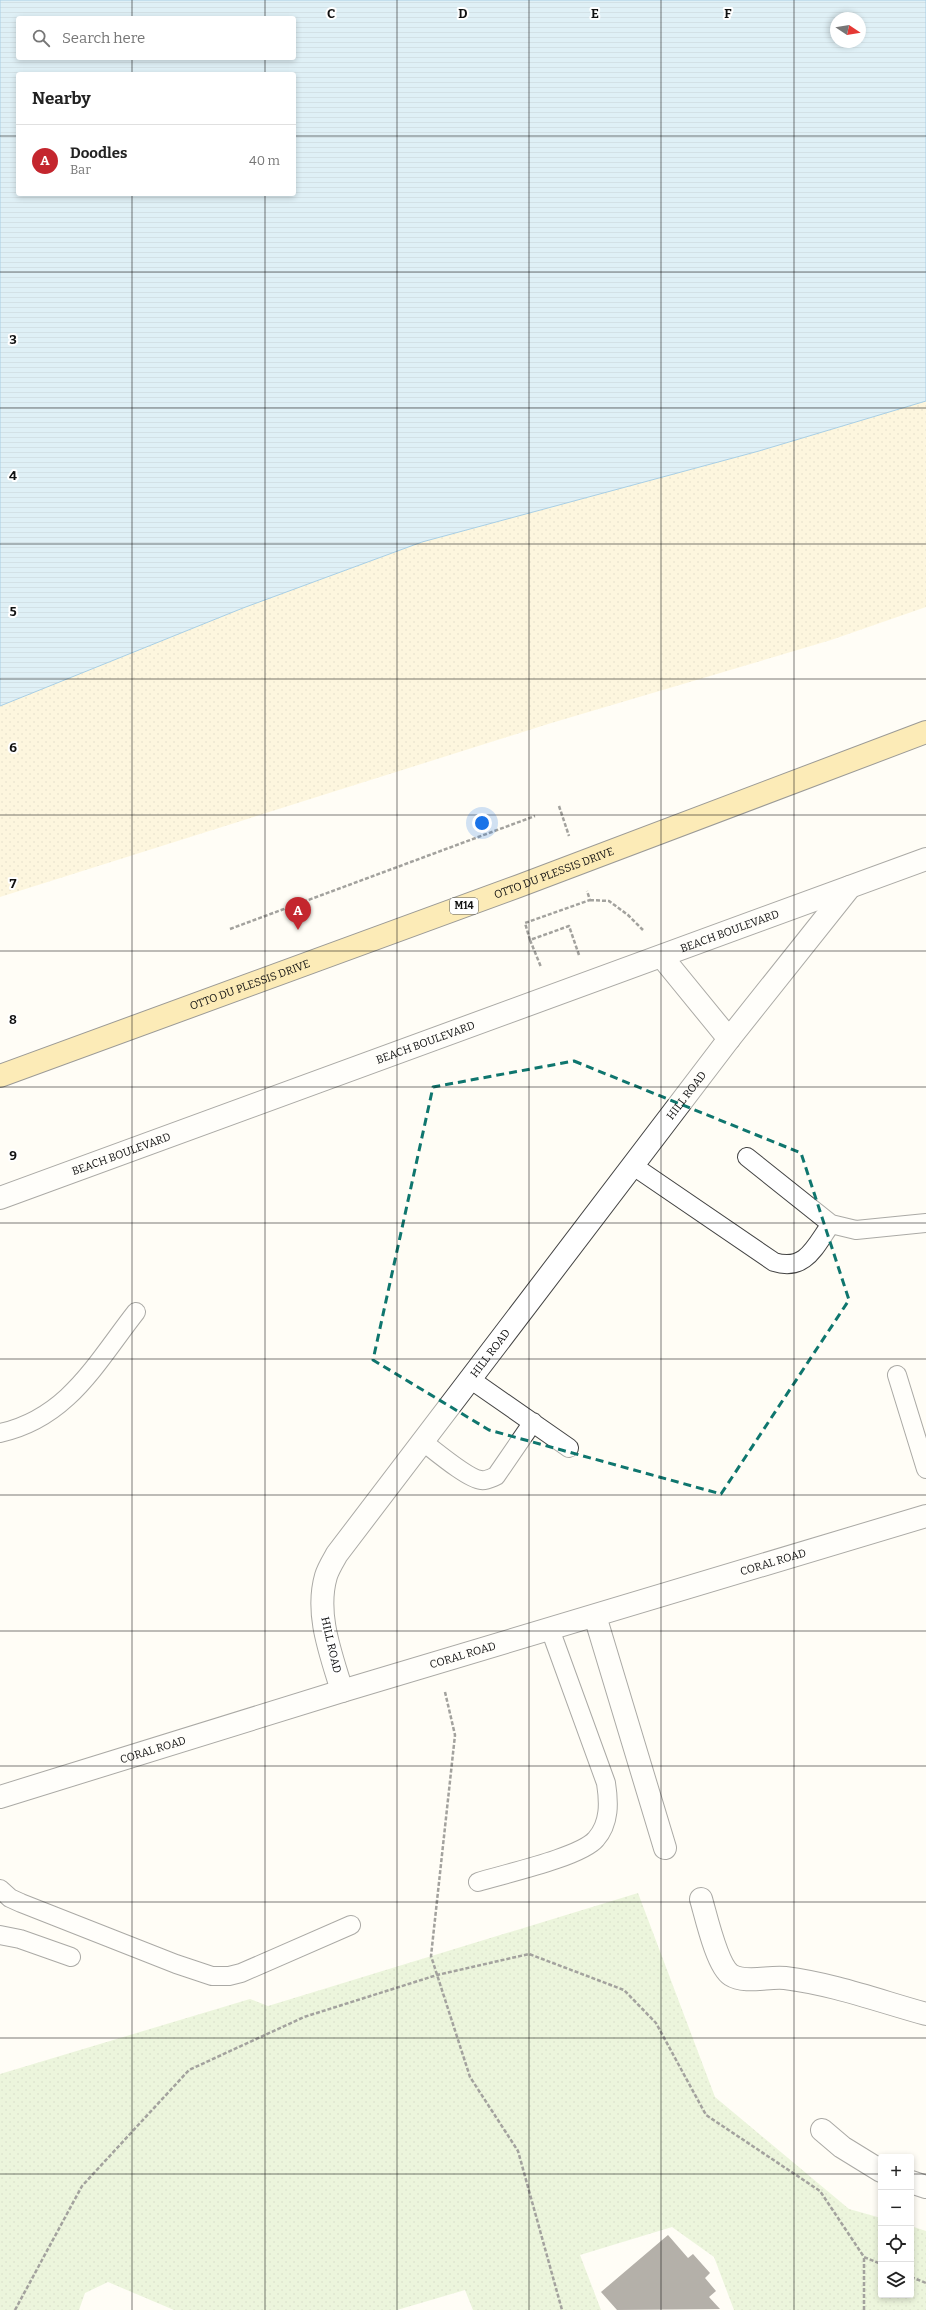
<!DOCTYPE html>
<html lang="en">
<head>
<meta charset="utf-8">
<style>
	body { margin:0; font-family:Bitter,serif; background:#f6f6f6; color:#222 }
	.controls { position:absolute; right:12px; bottom:12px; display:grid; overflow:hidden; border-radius:4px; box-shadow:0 2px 6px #0003 }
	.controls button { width:36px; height:36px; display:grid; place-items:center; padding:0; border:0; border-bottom:1px solid #e0e0e0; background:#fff; color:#222; font:20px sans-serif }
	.compass { position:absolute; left:830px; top:12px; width:36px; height:36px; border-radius:50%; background:#fff; box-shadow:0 2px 6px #0003; rotate:102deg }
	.you { position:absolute; left:482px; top:823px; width:14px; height:14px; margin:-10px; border:3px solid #fff; border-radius:50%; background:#1a73e8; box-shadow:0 0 0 6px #1a73e833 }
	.badge { display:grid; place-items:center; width:26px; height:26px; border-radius:50%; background:#c4262e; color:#fff; font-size:13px; font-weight:700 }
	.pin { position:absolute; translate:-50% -33px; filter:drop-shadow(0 1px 2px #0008) }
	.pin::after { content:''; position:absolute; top:21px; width:14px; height:12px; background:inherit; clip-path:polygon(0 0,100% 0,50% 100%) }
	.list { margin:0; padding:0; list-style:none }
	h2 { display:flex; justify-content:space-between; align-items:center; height:52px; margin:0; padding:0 16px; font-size:17px }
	h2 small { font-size:13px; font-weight:400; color:#767676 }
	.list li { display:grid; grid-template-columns:26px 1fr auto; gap:12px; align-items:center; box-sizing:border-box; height:72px; padding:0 16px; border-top:1px solid #e0e0e0 }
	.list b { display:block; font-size:15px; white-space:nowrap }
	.list p { margin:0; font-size:13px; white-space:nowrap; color:#767676 }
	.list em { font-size:13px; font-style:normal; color:#767676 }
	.icon { flex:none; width:22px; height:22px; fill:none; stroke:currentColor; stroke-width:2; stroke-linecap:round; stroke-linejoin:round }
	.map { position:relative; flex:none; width:926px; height:2310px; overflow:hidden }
	.search { position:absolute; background:#fff; box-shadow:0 2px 6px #0003; left:16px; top:16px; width:280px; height:44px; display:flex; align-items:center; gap:10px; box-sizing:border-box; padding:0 14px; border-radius:4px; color:#767676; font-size:15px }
	.panel { position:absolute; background:#fff; box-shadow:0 2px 6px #0003; left:16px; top:72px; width:280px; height:124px; border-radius:4px }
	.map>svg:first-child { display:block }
	.grass { fill:url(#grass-dots) }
	.sand { fill:url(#sand-dots) }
	.water { fill:url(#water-rules); stroke:#3f96cf; fill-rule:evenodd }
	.building { fill:#5a524d }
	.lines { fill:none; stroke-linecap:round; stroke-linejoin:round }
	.lane-casing { stroke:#444; stroke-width:20 }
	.street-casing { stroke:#444; stroke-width:24 }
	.primary-casing { stroke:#222; stroke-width:24 }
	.path { stroke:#333; stroke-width:2.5; stroke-dasharray:4 2; stroke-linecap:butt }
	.lane { stroke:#fff; stroke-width:18 }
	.street { stroke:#fff; stroke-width:22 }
	.primary { stroke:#f9d66b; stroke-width:22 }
	.marked { fill:none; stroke:#0f766e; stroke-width:3; stroke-dasharray:8 5; stroke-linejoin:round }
	.grid { fill:none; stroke:#111; stroke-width:1; stroke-opacity:0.55 }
	.labels { text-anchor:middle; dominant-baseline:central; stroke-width:4; stroke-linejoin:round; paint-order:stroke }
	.shield { fill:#fff; stroke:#585858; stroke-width:1 }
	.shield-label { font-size:10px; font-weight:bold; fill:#111 }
	.street-label { font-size:11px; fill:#111; stroke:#fff }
	.grid-label { font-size:13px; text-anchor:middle; font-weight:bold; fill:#111; stroke:#fff; stroke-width:4; stroke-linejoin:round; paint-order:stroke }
</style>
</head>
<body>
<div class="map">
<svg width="926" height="2310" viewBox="0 0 926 2310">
	<defs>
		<pattern id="grass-dots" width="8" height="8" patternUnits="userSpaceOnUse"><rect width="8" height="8" fill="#d5ebbd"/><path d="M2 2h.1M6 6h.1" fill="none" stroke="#b6c8a1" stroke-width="1.8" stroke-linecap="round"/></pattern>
		<pattern id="sand-dots" width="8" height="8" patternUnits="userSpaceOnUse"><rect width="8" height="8" fill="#fbeec1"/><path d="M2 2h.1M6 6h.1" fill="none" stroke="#d6cba5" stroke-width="1.8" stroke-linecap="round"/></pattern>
		<pattern id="water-rules" width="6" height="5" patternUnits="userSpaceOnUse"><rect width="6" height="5" fill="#b9e0f7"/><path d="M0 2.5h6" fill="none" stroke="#9ebfd3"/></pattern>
	</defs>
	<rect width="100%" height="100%" fill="#fffdf5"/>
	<!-- grass -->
	<path class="grass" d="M638,1893l77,204 134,112 32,9v77h30v-69l15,5v79h-192l-20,-53 -42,-30 -92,28 21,55h-128l-8,-20 -68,20h-223l-66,-28 -23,11 -6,17h-79v-236l250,-75 18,7z"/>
	<!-- sand -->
	<path class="sand" d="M926,401v206l-95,33 -283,84 -548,173v-191l243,-98 179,-66 337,-91z"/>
	<!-- water -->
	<path class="water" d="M0,0h926v401l-167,50 -337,91 -179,66 -243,98zM18,18h276v40h-276zM836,18h24v24h-24zM18,74h276v120h-276z"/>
	<!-- building -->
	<path class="building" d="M668,2235l20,23 5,-4 17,19 -5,5 11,13 -7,6 11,12 -103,1 -16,-18z"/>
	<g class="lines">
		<defs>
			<path id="lane" d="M632,1165l142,97c32,10 41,-16 57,-38l-84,-67
				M831,1224l25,6 70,-7
				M897,1375l29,94
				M470,1379l99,69
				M0,1433c68,-15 96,-70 136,-121
				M422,1441c12,9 46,38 59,39 5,1 10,-2 15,-4l37,-54
				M478,1882c26,-8 103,-25 118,-43 14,-16 13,-37 10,-56l-56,-154
				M0,1889l10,9 11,5 155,61 36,12h17l12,-3 110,-48
				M0,1935l20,4 51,18"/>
			<g id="street">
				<path d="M662,957l67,82"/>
				<path id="s1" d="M0,1198l926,-339"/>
				<path d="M595,1616l70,232"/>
				<path id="s2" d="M342,1691c-11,-37 -27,-77 -16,-115 2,-7 7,-15 11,-22l392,-515 121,-152"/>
				<path id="s3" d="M0,1797l342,-106 584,-175"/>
				<path d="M701,1899c5,17 16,67 30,76 14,9 38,1 54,3 48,6 94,23 141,36"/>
				<path d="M822,2130l20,17 39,24"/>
				<path d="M911,2182l15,5"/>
			</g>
			<g id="primary">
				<path id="s4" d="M0,1076l519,-190 407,-154"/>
			</g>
		</defs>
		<!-- lane casing -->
		<use href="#lane" class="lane-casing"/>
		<!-- street casing -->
		<use href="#street" class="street-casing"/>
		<!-- primary casing -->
		<use href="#primary" class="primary-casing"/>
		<!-- path -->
		<path class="path" d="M559,806l10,30
			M590,900l19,1 19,14 15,15
			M230,929l305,-113
			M530,940l11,27
			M579,955l-10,-29 -39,14 -5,-17 65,-23 -3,-9
			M445,1692l10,43 -24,221 39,121 48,74 44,159
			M911,2277l15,6
			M15,2310l67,-124 107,-116 115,-53 133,-42 92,-21 95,36 32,33 50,92 114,76 44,66 17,7
			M864,2310v-53"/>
		<!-- lane -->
		<use href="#lane" class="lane"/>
		<!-- street -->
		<use href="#street" class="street"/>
		<!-- primary -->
		<use href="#primary" class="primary"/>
	</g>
	<!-- marked area -->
	<path d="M0 0H926V2310H0ZM574,1061l227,92 48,147 -128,194 -232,-64 -116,-70 60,-273z" fill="#fffdf5" fill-opacity=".55" fill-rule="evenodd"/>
	<path class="marked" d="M574,1061l227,92 48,147 -128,194 -232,-64 -116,-70 60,-273z"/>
	<!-- grid -->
	<path class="grid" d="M132,0v18M265,0v18M397,0v2310M529,0v2310M661,0v2310M794,0v2310M132,58v16M265,58v16M0,136h18M294,136h632M132,194v2116M265,194v2116M0,272h926M0,408h926M0,544h926M0,679h926M0,815h926M0,951h926M0,1087h926M0,1223h926M0,1359h926M0,1495h926M0,1631h926M0,1766h926M0,1902h926M0,2038h926M0,2174h881M911,2174h15"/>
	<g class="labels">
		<!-- shield labels -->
		<rect class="shield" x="450" y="898" width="28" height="16" rx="3"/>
		<g class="shield-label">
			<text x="464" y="906">M14</text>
		</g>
		<!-- street labels -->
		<g class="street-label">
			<text stroke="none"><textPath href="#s4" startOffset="590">OTTO DU PLESSIS DRIVE</textPath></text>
			<text stroke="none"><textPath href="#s1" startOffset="777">BEACH BOULEVARD</textPath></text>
			<text stroke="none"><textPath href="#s4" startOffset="266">OTTO DU PLESSIS DRIVE</textPath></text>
			<text stroke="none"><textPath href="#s1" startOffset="453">BEACH BOULEVARD</textPath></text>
			<text stroke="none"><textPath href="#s2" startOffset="719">HILL ROAD</textPath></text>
			<text stroke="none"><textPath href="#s1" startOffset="129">BEACH BOULEVARD</textPath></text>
			<text stroke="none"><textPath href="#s2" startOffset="395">HILL ROAD</textPath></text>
			<text stroke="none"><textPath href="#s3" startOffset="808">CORAL ROAD</textPath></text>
			<text transform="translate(331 1645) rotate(77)">HILL ROAD</text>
			<text stroke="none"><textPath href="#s3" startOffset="484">CORAL ROAD</textPath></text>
			<text stroke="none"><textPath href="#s3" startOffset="160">CORAL ROAD</textPath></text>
		</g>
	</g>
	<g class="grid-label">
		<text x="331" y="18">C</text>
		<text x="463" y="18">D</text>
		<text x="595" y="18">E</text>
		<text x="728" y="18">F</text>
		<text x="13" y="344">3</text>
		<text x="13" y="480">4</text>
		<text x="13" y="616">5</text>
		<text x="13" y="752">6</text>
		<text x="13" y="888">7</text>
		<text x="13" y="1024">8</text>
		<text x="13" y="1160">9</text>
	</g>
</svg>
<div class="controls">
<button>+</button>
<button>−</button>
<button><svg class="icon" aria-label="locate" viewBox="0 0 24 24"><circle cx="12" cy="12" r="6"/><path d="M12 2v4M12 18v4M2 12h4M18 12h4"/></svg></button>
<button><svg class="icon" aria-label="layers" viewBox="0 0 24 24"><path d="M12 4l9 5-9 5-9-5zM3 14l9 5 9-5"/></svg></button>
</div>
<svg class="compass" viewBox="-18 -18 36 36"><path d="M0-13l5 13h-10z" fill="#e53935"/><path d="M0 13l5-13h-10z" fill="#767676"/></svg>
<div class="you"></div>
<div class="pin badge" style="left:298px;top:930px">A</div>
<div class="search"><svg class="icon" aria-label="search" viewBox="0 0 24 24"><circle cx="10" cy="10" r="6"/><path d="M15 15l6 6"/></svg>Search here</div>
<section class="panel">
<h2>Nearby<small></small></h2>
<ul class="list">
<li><span class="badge">A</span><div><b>Doodles</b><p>Bar</p></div><em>40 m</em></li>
</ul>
</section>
</div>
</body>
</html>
